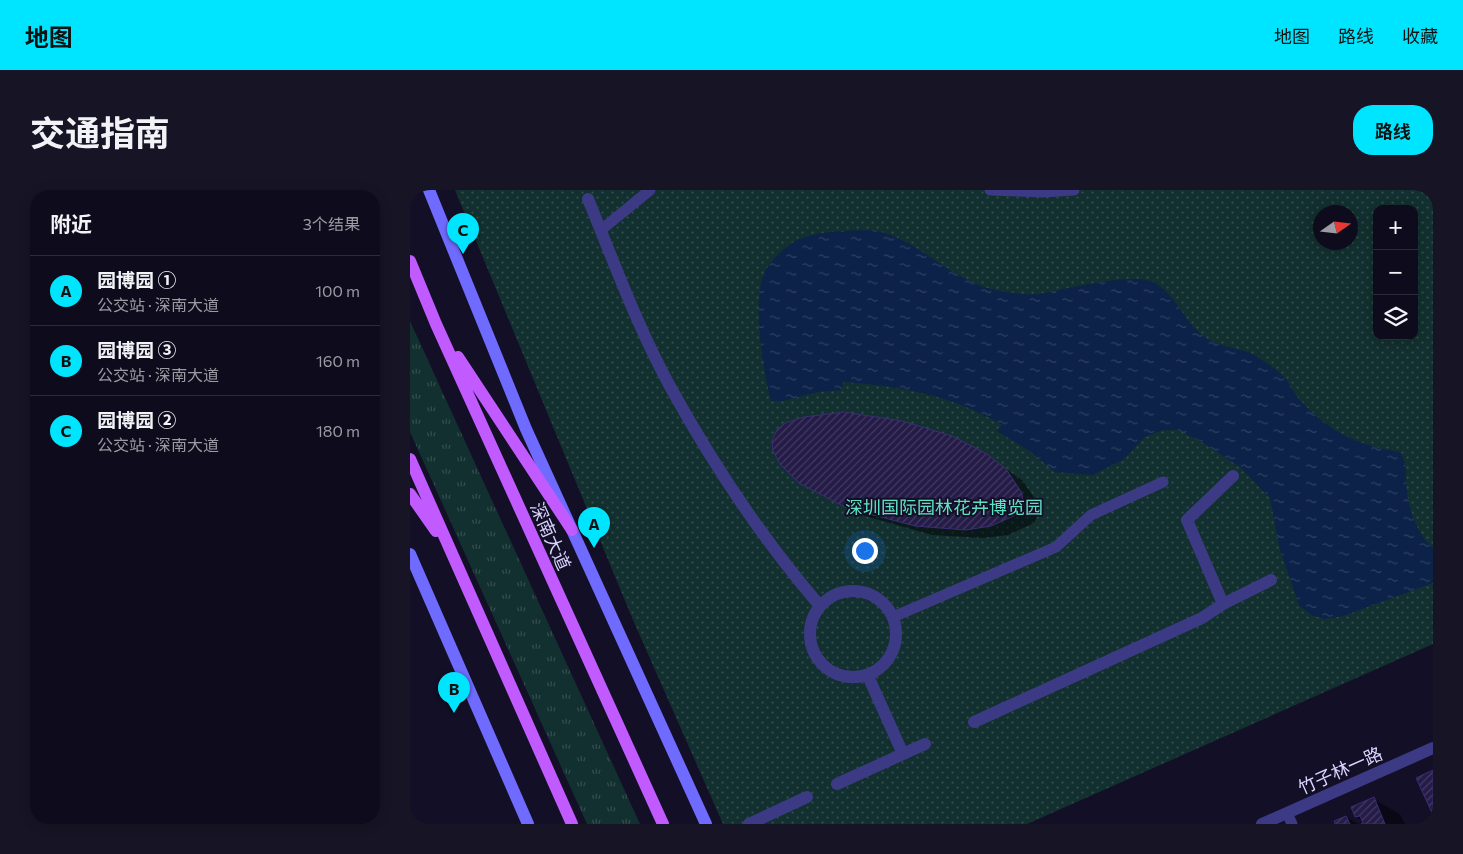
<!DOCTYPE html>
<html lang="zh">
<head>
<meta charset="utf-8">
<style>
	body { margin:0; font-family:Commissioner,"Noto Sans SC",sans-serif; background:#171425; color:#f1f3f6 }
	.controls { position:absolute; right:15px; top:15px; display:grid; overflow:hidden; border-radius:10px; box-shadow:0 2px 12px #0003 }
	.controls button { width:45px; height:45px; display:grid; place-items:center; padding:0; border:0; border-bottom:1px solid #2e2b3b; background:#0e0b1c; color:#f1f3f6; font:25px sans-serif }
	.compass { position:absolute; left:903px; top:15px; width:45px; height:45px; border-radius:50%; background:#0e0b1c; box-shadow:0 2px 12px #0003; rotate:76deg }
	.you { position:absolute; left:454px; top:360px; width:18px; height:18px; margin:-12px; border:4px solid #fff; border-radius:50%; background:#1a73e8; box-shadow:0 0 0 8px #1a73e833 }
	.badge { display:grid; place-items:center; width:32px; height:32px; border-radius:50%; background:#00e5ff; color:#111; font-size:16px; font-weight:700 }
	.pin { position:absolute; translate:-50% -41px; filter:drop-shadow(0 1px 2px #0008) }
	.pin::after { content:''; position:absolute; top:26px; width:18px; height:15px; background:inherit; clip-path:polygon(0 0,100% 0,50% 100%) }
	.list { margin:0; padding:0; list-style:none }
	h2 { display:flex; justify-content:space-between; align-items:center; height:65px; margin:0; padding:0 20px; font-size:21px }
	h2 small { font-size:16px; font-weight:400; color:#9b9ba3 }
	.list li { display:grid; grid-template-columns:32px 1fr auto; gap:15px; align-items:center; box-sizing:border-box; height:70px; padding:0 20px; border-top:1px solid #2e2b3b }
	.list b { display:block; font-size:19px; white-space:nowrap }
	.list p { margin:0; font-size:16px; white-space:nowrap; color:#9b9ba3 }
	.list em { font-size:16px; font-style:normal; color:#9b9ba3 }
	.icon { flex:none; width:28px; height:28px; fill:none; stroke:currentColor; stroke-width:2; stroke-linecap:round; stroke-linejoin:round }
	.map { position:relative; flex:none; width:1023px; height:634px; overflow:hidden; border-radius:20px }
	header { display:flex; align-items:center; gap:30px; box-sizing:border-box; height:70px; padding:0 25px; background:#00e5ff; color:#111 }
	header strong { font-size:24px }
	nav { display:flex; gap:28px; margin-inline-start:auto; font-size:18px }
	.intro { display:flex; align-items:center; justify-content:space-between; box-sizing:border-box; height:120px; padding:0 30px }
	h1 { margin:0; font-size:35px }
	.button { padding:12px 22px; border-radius:20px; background:#00e5ff; color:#111; font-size:18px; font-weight:700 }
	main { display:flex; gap:30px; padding:0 30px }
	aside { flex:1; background:#0e0b1c; border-radius:20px; box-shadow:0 2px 12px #0003 }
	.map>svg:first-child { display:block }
	.grass { fill:url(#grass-tufts) }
	.park { fill:url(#park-dots); fill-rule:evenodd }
	.water { fill:url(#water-ripples) }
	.shadow { fill:#0007 }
	.building { fill:url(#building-hatch); stroke:#3b2d73 }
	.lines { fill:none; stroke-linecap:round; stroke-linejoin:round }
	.lane { stroke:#3d3a85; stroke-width:11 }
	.street { stroke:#3d3a85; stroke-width:12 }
	.secondary { stroke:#6f6bff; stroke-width:12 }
	.primary { stroke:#c25bff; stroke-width:12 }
	.labels { text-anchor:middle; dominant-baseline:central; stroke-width:4; stroke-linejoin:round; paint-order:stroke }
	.park-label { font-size:18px; fill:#5fe0c0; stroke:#130f26 }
	.street-label { font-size:18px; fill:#d9d4ff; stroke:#130f26 }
</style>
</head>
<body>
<header>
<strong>地图</strong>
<nav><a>地图</a><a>路线</a><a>收藏</a></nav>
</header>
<div class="intro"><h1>交通指南</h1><a class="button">路线</a></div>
<main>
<aside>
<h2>附近<small>3个结果</small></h2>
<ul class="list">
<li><span class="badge">A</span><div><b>园博园 ①</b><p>公交站 · 深南大道</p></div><em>100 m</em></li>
<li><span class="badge">B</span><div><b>园博园 ③</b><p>公交站 · 深南大道</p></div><em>160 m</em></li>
<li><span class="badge">C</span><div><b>园博园 ②</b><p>公交站 · 深南大道</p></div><em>180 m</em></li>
</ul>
</aside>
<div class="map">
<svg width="1023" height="634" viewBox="0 0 1023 634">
	<defs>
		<pattern id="grass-tufts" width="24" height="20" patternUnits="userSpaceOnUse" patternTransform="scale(1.25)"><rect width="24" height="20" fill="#12302f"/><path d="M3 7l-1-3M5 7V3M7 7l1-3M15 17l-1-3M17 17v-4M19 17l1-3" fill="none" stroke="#344d4e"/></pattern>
		<pattern id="park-dots" width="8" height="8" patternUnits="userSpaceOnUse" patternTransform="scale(1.25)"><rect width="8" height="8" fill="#12302f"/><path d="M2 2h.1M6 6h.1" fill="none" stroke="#344d4e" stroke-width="1.8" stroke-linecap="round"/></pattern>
		<pattern id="water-ripples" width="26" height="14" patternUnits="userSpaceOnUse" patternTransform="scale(1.25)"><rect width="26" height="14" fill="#0c2248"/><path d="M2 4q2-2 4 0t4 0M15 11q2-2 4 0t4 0" fill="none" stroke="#2f4163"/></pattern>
		<pattern id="building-hatch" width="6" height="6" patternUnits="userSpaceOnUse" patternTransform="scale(1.25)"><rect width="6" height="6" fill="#241b47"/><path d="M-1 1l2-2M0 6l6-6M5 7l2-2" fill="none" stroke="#433b63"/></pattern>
	</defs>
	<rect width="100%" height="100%" fill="#130f26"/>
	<!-- grass -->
	<path class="grass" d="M0,131l230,503h-53l-177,-392z"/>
	<!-- park -->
	<path class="park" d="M45,0h978v454l-406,180h-304l-90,-204zM967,19h37v127h-37zM911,22h30v30h-30z"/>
	<!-- water -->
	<path class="water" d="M462,40c46,7 80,54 129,61 11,2 26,4 38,3 25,-4 95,-23 116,-11 22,13 30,41 51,55 15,10 34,9 50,18 10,7 25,16 32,26 4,5 6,11 10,16 28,32 60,48 102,54 8,11 5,27 7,41 3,19 11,43 26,55v35l-90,33 -18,3 -14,-4 -12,-10 -19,-55 -10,-52 -30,-31 -40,-26 -22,-11h-15l-18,7 -21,22 -31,16 -38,-3 -24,-20 -34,-21 5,-6c-50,-30 -102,-39 -159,-43l-1,8 -24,2 -35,9h-12c-8,-30 -18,-96 -8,-125 5,-14 24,-32 37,-37 22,-9 49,-8 72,-9z"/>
	<!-- shadow -->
	<path class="shadow" d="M576,265l36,25 16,23 1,10 -5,10 -26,12 -25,3 -51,-3 -67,-19 -49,-24z
		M963,609l27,15 5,10h-41l-1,-3 -7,-4z
		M936,627l12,7h-22l-1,-2z"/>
	<!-- building -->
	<path class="building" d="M434,222l58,9 50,15 35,18 19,15 16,24 1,11 -5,10 -27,12 -25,4 -51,-4 -68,-18 -48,-25 -19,-19 -7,-13 -1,-11 5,-10 8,-7 19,-6z
		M1023,580v45l-17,-37z
		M964,607l11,27h-24l2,-1 -3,-7 -5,1 -4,-10z
		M936,626l4,8h-15l-1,-3z"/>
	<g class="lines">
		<!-- lane -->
		<path class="lane" d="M580,0l53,2 31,-2
			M191,40l49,-40
			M483,427l163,-70 35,-32 72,-33
			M877,623l5,11"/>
		<!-- street -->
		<path class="street" d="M178,9c26,63 50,130 84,191 41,74 93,152 148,216
			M400 444a43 43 0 1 1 86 0a43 43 0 1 1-86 0Z
			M813,414l-36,-84 46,-44
			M458,486l35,78
			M564,532l228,-104 21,-14 48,-24
			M427,594l88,-40
			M339,634l58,-27
			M852,634l171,-76"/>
		<!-- secondary -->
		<path class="secondary" d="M19,0l97,239 180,395
			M0,364l118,270"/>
		<!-- primary -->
		<path class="primary" d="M0,71l26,63 227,500
			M48,167l114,173
			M0,269l162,365
			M0,304l26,37"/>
	</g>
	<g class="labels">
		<!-- park labels -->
		<g class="park-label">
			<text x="534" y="317">深圳国际园林花卉博览园</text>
		</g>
		<!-- street labels -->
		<g class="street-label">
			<text transform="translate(141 346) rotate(66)">深南大道</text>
			<text transform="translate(930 580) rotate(-24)">竹子林一路</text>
		</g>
	</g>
</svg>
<div class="controls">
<button>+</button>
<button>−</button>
<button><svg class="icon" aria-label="layers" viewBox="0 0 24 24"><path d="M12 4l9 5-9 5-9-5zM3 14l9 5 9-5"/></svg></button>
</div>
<svg class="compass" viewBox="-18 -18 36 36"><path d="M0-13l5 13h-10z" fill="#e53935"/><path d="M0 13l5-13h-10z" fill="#9b9ba3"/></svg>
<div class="you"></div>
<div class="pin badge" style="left:184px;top:358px">A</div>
<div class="pin badge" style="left:44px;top:523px">B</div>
<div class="pin badge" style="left:53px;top:64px">C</div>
</div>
</main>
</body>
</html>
